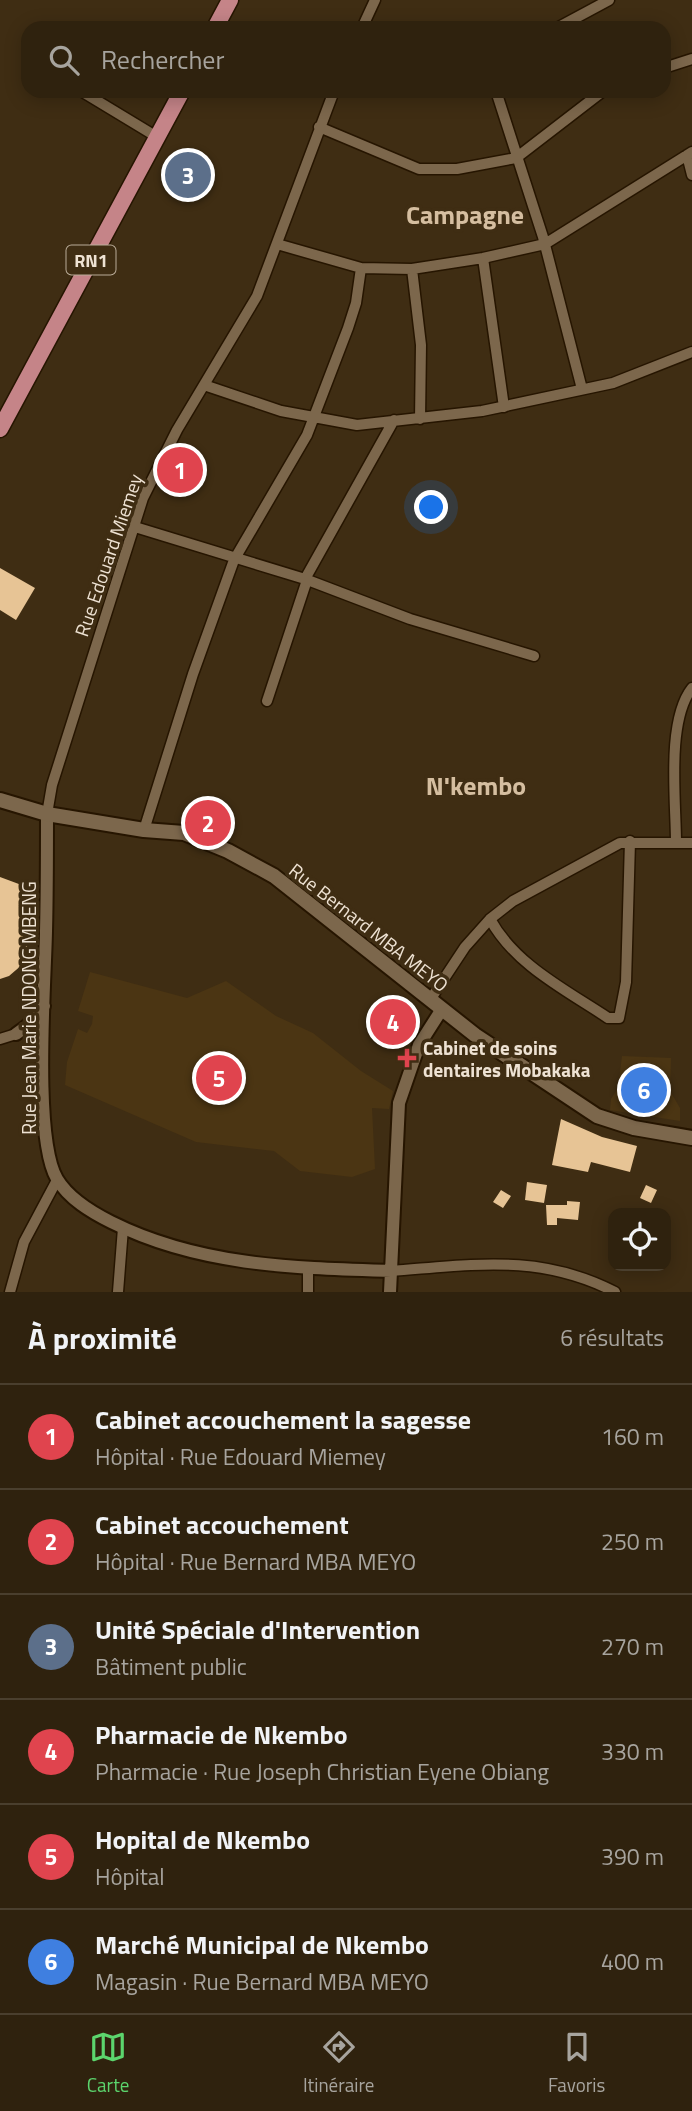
<!DOCTYPE html>
<html lang="fr">
<head>
<meta charset="utf-8">
<style>
	body { margin:0; font-family:"Titillium Web",sans-serif; background:#3b2f1c; color:#f1f3f6 }
	.controls { position:absolute; right:21px; bottom:21px; display:grid; overflow:hidden; border-radius:14px; box-shadow:0 4px 18px #0003 }
	.controls button { width:63px; height:63px; display:grid; place-items:center; padding:0; border:0; border-bottom:2px solid #4a3f2e; background:#2f220e; color:#f1f3f6; font:35px sans-serif }
	.you { position:absolute; left:432px; top:508px; width:24px; height:24px; margin:-18px; border:5px solid #fff; border-radius:50%; background:#1a73e8; box-shadow:0 0 0 10px #1a73e833 }
	.badge { display:grid; place-items:center; width:46px; height:46px; border-radius:50%; background:#5cd56d; color:#fff; font-size:23px; font-weight:700 }
	.pin { position:absolute; translate:-50% -50%; border:4px solid #fff; box-shadow:0 2px 7px #0006 }
	.list { margin:0; padding:0; list-style:none }
	h2 { display:flex; justify-content:space-between; align-items:center; height:91px; margin:0; padding:0 28px; font-size:30px }
	h2 small { font-size:23px; font-weight:400; color:#a7a49e }
	.list li { display:grid; grid-template-columns:46px 1fr auto; gap:21px; align-items:center; box-sizing:border-box; height:105px; padding:0 28px; border-top:2px solid #4a3f2e }
	.list b { display:block; font-size:26px; white-space:nowrap }
	.list p { margin:0; font-size:23px; white-space:nowrap; color:#a7a49e }
	.list em { font-size:23px; font-style:normal; color:#a7a49e }
	.icon { flex:none; width:38px; height:38px; fill:none; stroke:currentColor; stroke-width:2; stroke-linecap:round; stroke-linejoin:round }
	.map { position:relative; flex:none; width:692px; height:1292px; overflow:hidden }
	.search { position:absolute; background:#2f220e; box-shadow:0 4px 18px #0003; left:21px; right:21px; top:21px; height:77px; display:flex; align-items:center; gap:18px; box-sizing:border-box; padding:0 24px; border-radius:21px; color:#a7a49e; font-size:26px }
	.sheet { height:721px; background:#2f220e }
	nav { display:flex; justify-content:space-around; align-items:center; box-sizing:border-box; height:98px; border-top:2px solid #4a3f2e; background:#2f220e; font-size:19px; color:#a7a49e }
	nav a { display:grid; justify-items:center; gap:4px }
	nav .on { color:#5cd56d }
	.map>svg:first-child { display:block }
	.built { fill:#4b3513 }
	.building { fill:#e7c495 }
	.lines { fill:none; stroke-linecap:round; stroke-linejoin:round }
	.minor-casing { stroke:#261500; stroke-width:13 }
	.tertiary-casing { stroke:#261500; stroke-width:16 }
	.secondary-casing { stroke:#261500; stroke-width:18 }
	.primary-casing { stroke:#261500; stroke-width:19 }
	.minor { stroke:#7c674c; stroke-width:10 }
	.tertiary { stroke:#7c674c; stroke-width:12 }
	.secondary { stroke:#7c674c; stroke-width:14 }
	.primary { stroke:#c58488; stroke-width:16 }
	.health-dot { fill:#e0444e; stroke:#3f2d13; stroke-width:2.5 }
	.labels { text-anchor:middle; dominant-baseline:central; stroke-width:7; stroke-linejoin:round; paint-order:stroke }
	.shield { fill:#3f2d13; stroke:#baac99; stroke-width:2 }
	.shield-label { font-size:18px; font-weight:bold; fill:#eee2d3 }
	.street-label { font-size:19px; fill:#eee2d3; stroke:#3f2d13 }
	.poi-label { font-size:19px; font-weight:bold; fill:#eee2d3; stroke:#3f2d13; text-anchor:start }
	.district-label { font-size:26px; font-weight:bold; fill:#d5bea0; stroke:#3f2d13 }
</style>
</head>
<body>
<div class="map">
<svg width="692" height="1292" viewBox="0 0 692 1292">
	<rect width="100%" height="100%" fill="#3f2d13"/>
	<!-- built -->
	<path class="built" d="M90,972l97,26 39,-17 50,35 37,17 48,38 32,20 -4,18 -17,-1 3,61 -23,8 -52,-6 -26,-20 -78,-9 -131,-57 2,-23 11,-33 9,4 5,-9 1,-8 -15,-5z
		M622,1056l49,2 -1,33 10,17v13l-70,-11 1,-11 7,-11z"/>
	<!-- building -->
	<path class="building" d="M0,568l35,20 -19,32 -16,-10z
		M0,877l35,13 -2,8 3,3 -6,57 -21,18 -9,3z
		M561,1119l41,18 35,9 -7,26 -39,-10 -3,10 -36,-7z
		M527,1182l20,3 -3,18 -19,-3z
		M646,1185l11,5 -6,13 -11,-5z
		M501,1190l10,6 -8,12 -10,-6z
		M567,1201l13,1 -2,18 -21,-2v7h-10l-1,-20h21z"/>
	<g class="lines">
		<defs>
			<path id="minor" d="M362,28l13,-28
				M557,28l52,-28
				M664,68l28,-9
				M81,91l76,46
				M496,91l47,146 39,152
				M319,127l100,42h38l59,-11 87,-67
				M687,155l5,20
				M277,244l84,24 51,1 71,-11 62,-14 147,-92
				M483,258l21,149
				M412,269l9,76 -1,74
				M204,385l77,26 76,14 125,-14 131,-28 79,-31
				M135,527l170,52 105,40 124,37
				M305,579l89,-159
				M267,701l40,-121
				M47,814l5,-29 91,-287 34,-68 80,-134 77,-205
				M144,830l49,-156 41,-114 73,-125 41,-107 8,-25 5,-35
				M676,843c0,-42 -10,-122 16,-155
				M490,919c25,46 76,71 118,99h11l7,-36 4,-141
				M430,1000l35,-53 25,-28 23,-18 107,-58h72
				M0,1039l16,-5
				M391,1271c82,-6 148,-18 224,21
				M10,1292l14,-50 33,-62
				M118,1292l5,-64
				M308,1292v-23"/>
			<path id="tertiary" d="M47,814c0,39 0,78 -1,117 -1,53 -13,207 11,248 12,20 34,33 54,43 88,44 183,46 280,49
				M16,1034l11,-8 17,-20
				M390,1292l9,-189 20,-58 23,-36"/>
			<path id="secondary" d="M0,800l47,14 97,16 40,3 44,18 46,25 201,159 122,81 37,12 58,10"/>
			<path id="primary" d="M215,28l15,-28
				M0,429l182,-338"/>
		</defs>
		<!-- minor casing -->
		<use href="#minor" class="minor-casing"/>
		<!-- tertiary casing -->
		<use href="#tertiary" class="tertiary-casing"/>
		<!-- secondary casing -->
		<use href="#secondary" class="secondary-casing"/>
		<!-- primary casing -->
		<use href="#primary" class="primary-casing"/>
		<!-- minor -->
		<use href="#minor" class="minor"/>
		<!-- tertiary -->
		<use href="#tertiary" class="tertiary"/>
		<!-- secondary -->
		<use href="#secondary" class="secondary"/>
		<!-- primary -->
		<use href="#primary" class="primary"/>
	</g>
	<!-- markers -->
	<path class="health-dot" d="M403.5 1047.5h7v7h7v7h-7v7h-7v-7h-7v-7h7z"/>
	<g class="labels">
		<!-- shield labels -->
		<rect class="shield" x="66.5" y="245.5" width="49" height="29" rx="5"/>
		<g class="shield-label">
			<text x="91" y="260">RN1</text>
		</g>
		<!-- street labels -->
		<g class="street-label">
			<text transform="translate(108 555) rotate(-71)">Rue Edouard Miemey</text>
			<text transform="translate(369 927) rotate(38)">Rue Bernard MBA MEYO</text>
			<text transform="translate(28 1008) rotate(-90)">Rue Jean Marie NDONG MBENG</text>
		</g>
		<!-- poi labels -->
		<g class="poi-label">
			<text x="423" y="1047">Cabinet de soins<tspan x="423" dy="22">dentaires Mobakaka</tspan></text>
		</g>
		<!-- district labels -->
		<g class="district-label">
			<text x="465" y="214">Campagne</text>
			<text x="476" y="785">N'kembo</text>
		</g>
	</g>
</svg>
<div class="controls">
<button><svg class="icon" aria-label="locate" viewBox="0 0 24 24"><circle cx="12" cy="12" r="6"/><path d="M12 2v4M12 18v4M2 12h4M18 12h4"/></svg></button>
</div>
<div class="you"></div>
<div class="pin badge" style="left:180px;top:470px;background:#e0444e">1</div>
<div class="pin badge" style="left:208px;top:823px;background:#e0444e">2</div>
<div class="pin badge" style="left:188px;top:175px;background:#5c6f8a">3</div>
<div class="pin badge" style="left:393px;top:1022px;background:#e0444e">4</div>
<div class="pin badge" style="left:219px;top:1078px;background:#e0444e">5</div>
<div class="pin badge" style="left:644px;top:1090px;background:#3f7fe0">6</div>
<div class="search"><svg class="icon" aria-label="search" viewBox="0 0 24 24"><circle cx="10" cy="10" r="6"/><path d="M15 15l6 6"/></svg>Rechercher</div>
</div>
<section class="sheet">
<h2>À proximité<small>6 résultats</small></h2>
<ul class="list">
<li><span class="badge" style="background:#e0444e">1</span><div><b>Cabinet accouchement la sagesse</b><p>Hôpital · Rue Edouard Miemey</p></div><em>160 m</em></li>
<li><span class="badge" style="background:#e0444e">2</span><div><b>Cabinet accouchement</b><p>Hôpital · Rue Bernard MBA MEYO</p></div><em>250 m</em></li>
<li><span class="badge" style="background:#5c6f8a">3</span><div><b>Unité Spéciale d'Intervention</b><p>Bâtiment public</p></div><em>270 m</em></li>
<li><span class="badge" style="background:#e0444e">4</span><div><b>Pharmacie de Nkembo</b><p>Pharmacie · Rue Joseph Christian Eyene Obiang</p></div><em>330 m</em></li>
<li><span class="badge" style="background:#e0444e">5</span><div><b>Hopital de Nkembo</b><p>Hôpital</p></div><em>390 m</em></li>
<li><span class="badge" style="background:#3f7fe0">6</span><div><b>Marché Municipal de Nkembo</b><p>Magasin · Rue Bernard MBA MEYO</p></div><em>400 m</em></li>
</ul>
</section>
<nav>
<a class="on"><svg class="icon" aria-label="map" viewBox="0 0 24 24"><path d="M3 6l6-2 6 2 6-2v14l-6 2-6-2-6 2zM9 4v14M15 6v14"/></svg>Carte</a>
<a><svg class="icon" aria-label="directions" viewBox="0 0 24 24"><path d="M12 3l9 9-9 9-9-9zM9 14v-3h6M13 9l2 2-2 2"/></svg>Itinéraire</a>
<a><svg class="icon" aria-label="saved" viewBox="0 0 24 24"><path d="M7 4h10v16l-5-4-5 4z"/></svg>Favoris</a>
</nav>
</body>
</html>
